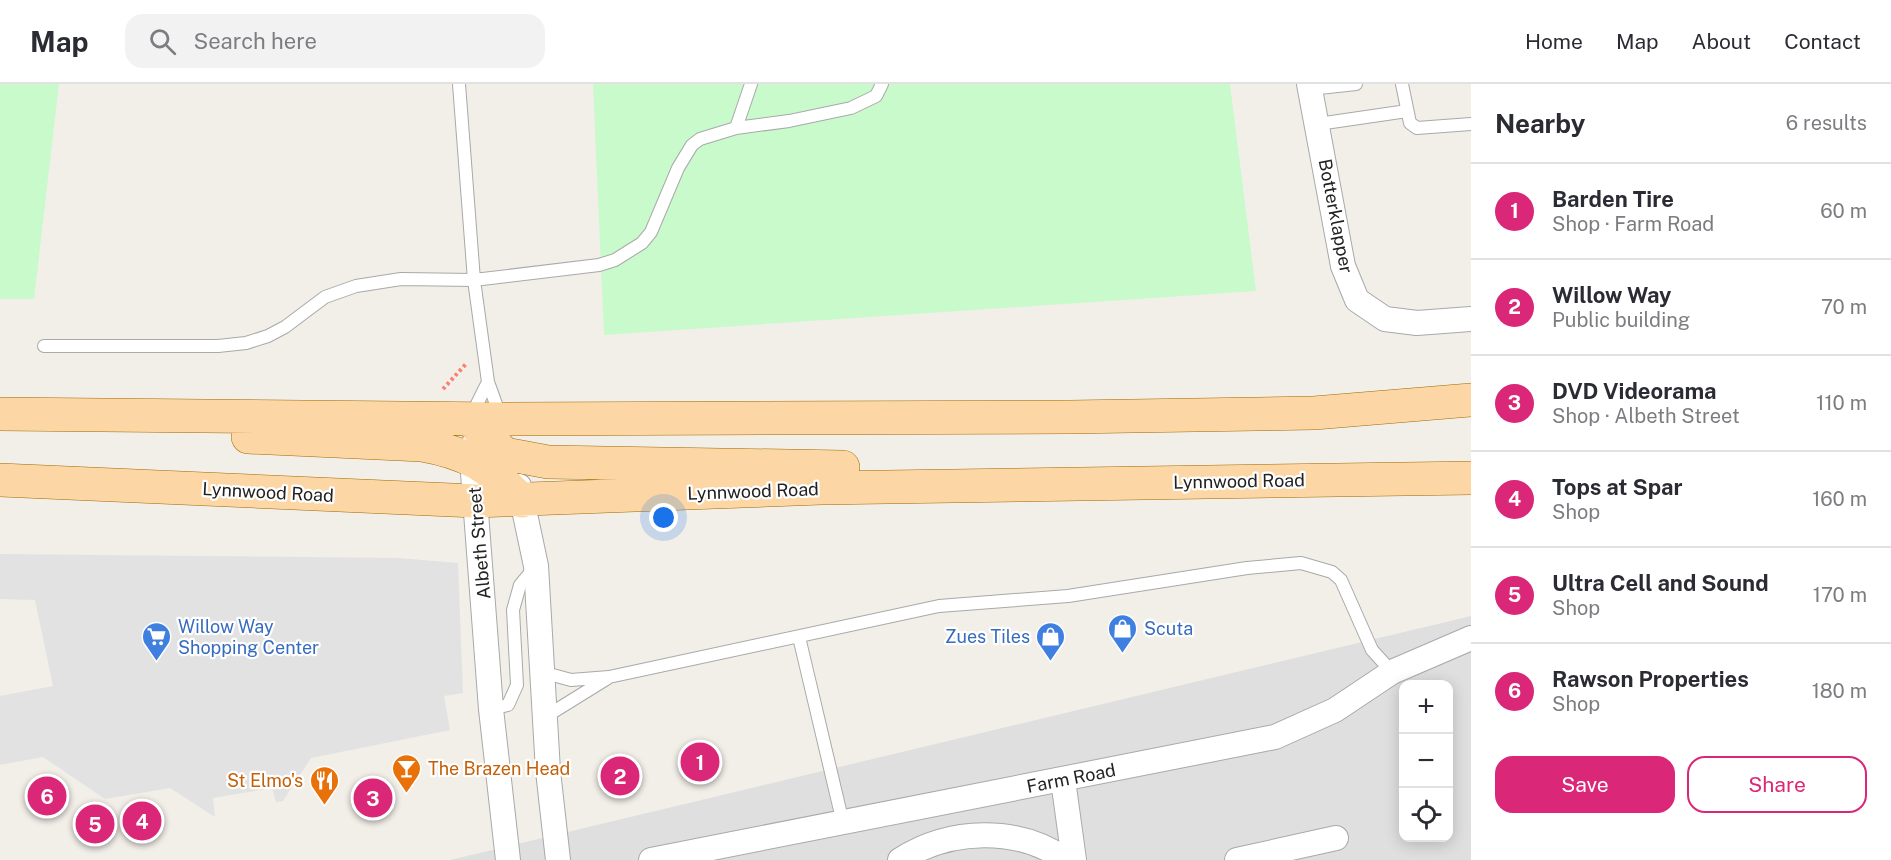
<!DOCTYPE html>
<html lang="en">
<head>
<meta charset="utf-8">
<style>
	body { margin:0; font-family:"Public Sans",sans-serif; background:#f2f2f3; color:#2b2b33 }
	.controls { position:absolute; right:18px; bottom:18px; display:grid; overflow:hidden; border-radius:12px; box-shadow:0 3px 15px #0003 }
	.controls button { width:54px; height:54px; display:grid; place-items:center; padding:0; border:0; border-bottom:2px solid #e1e1e2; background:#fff; color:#2b2b33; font:30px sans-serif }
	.you { position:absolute; left:664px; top:434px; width:21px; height:21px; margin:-15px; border:4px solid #fff; border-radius:50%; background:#1a73e8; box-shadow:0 0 0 9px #1a73e833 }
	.badge { display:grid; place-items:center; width:39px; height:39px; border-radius:50%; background:#db2777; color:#fff; font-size:20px; font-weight:700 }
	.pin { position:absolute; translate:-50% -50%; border:3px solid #fff; box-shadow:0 2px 6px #0006 }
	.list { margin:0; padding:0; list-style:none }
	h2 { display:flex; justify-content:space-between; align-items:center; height:78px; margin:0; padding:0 24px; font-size:26px }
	h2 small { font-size:20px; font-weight:400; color:#7c7c81 }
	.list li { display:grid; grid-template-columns:39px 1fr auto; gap:18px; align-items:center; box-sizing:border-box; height:96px; padding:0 24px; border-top:2px solid #e1e1e2 }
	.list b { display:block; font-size:22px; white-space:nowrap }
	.list p { margin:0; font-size:20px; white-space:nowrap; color:#7c7c81 }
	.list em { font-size:20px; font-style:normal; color:#7c7c81 }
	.actions { display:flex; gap:12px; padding:18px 24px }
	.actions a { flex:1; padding:14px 0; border:2px solid #db2777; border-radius:18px; text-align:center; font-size:21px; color:#db2777 }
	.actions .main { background:#db2777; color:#fff }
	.icon { flex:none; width:33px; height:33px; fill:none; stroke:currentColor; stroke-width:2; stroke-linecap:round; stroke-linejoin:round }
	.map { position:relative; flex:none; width:1471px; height:776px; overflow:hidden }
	header { display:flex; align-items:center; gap:36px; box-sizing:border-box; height:84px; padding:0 30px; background:#fff; border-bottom:2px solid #e1e1e2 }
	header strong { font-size:28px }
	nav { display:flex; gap:33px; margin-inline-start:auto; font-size:21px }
	.search { width:420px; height:54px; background:#f2f2f3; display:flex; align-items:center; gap:15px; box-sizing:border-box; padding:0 21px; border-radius:18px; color:#7c7c81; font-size:22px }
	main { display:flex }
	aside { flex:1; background:#fff }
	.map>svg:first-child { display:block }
	.residential { fill:#e0dfdf; fill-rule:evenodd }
	.park { fill:#c8facc }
	.parking { fill:#e2e2e2 }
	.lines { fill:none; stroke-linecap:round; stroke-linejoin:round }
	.service-casing { stroke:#a9a9a9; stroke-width:14 }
	.minor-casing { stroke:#a9a9a9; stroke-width:26 }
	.primary-casing { stroke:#a06b00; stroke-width:34 }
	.path { stroke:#fa8072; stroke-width:4; stroke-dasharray:3 3; stroke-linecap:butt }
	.service { stroke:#fff; stroke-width:12 }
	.minor { stroke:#fff; stroke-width:24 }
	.primary { stroke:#fcd6a4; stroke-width:33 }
	.labels { text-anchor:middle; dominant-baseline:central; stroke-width:4.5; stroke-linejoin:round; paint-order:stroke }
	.street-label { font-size:18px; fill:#222; stroke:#fff }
	.shop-label { font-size:18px; fill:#366cbe; stroke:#fff; text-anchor:start }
	.food-label { font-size:18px; fill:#c56008; stroke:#fff; text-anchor:start }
</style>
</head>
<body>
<header>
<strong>Map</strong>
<div class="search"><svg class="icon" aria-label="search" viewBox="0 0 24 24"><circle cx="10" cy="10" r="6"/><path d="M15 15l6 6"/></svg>Search here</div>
<nav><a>Home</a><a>Map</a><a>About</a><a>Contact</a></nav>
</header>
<main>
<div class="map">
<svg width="1471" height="776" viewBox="0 0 1471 776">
	<rect width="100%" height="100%" fill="#f2efe9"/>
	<!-- residential -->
	<path class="residential" d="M1471,532v244h-1021zM1404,600h44v154h-44z"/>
	<!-- park -->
	<path class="park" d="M0,0h59l-25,215h-34z
		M593,0h637l26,207 -652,44z"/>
	<!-- parking -->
	<path class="parking" d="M0,470l399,4 59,5 5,130 -19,3 6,34 -139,28 -28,43 -7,1 -4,-14 -59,10 2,19 -45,-29 -65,11 -62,-42 -43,8v-69l53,-10 -18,-86 -35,-1z"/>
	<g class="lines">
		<defs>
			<path id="service" d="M459,0l15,196 14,102 13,36
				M1402,0l8,39 7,5 54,-4
				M1310,5l46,-5
				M1318,40l89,-13
				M736,44l15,-44
				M44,262h174l28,-3 22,-7 17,-9 40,-30 31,-11 45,-7 73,1 125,-15 16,-5 27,-17 9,-11 27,-64 14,-23 8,-6 36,-11 53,-7 62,-13 25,-12 6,-12
				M471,332l17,-34
				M799,553l44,186
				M542,588l29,8 38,-3 330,-71 129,-10 179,-28 54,-5 31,9 9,8 31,70 20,22
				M491,625l17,-4 9,-20 -4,-75 7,-25 15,-18
				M545,633l63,-39"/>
			<path id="minor" d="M1309,0l34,182 14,34 28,19 32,4 54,-4
				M471,363l20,262 17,151
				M519,402l17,80 12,205 10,89
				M1063,696l11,80
				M651,776l624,-123 60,-27 57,-38 79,-34
				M900,776c50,-32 118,-34 166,0
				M1237,776l99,-22"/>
			<path id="primary" d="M0,330l502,5 568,-2 244,-4 157,-13
				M469,335l36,35 43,8 295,5
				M248,353l174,8c46,8 68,22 100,56
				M0,396l475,21 346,-13 650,-10"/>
		</defs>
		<!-- service casing -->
		<use href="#service" class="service-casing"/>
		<!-- minor casing -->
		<use href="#minor" class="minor-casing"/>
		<!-- primary casing -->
		<use href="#primary" class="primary-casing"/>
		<!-- path -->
		<path class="path" d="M443,305l23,-25"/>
		<!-- service -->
		<use href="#service" class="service"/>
		<!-- minor -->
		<use href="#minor" class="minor"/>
		<!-- primary -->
		<use href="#primary" class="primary"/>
	</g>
	<!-- icons -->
	<defs>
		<symbol id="shop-pin" viewBox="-11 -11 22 30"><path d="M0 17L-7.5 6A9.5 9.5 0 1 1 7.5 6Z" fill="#3f7fe0" stroke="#fff"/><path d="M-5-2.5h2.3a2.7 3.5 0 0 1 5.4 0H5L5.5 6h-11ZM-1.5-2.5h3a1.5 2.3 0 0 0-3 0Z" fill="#fff"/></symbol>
		<symbol id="supermarket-pin" viewBox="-11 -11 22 30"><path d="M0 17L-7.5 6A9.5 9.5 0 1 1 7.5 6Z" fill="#3f7fe0" stroke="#fff"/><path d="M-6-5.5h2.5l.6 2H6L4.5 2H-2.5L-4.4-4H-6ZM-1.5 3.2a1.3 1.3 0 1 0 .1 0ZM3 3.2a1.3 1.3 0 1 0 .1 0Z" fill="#fff"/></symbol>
		<symbol id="bar-pin" viewBox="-11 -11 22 30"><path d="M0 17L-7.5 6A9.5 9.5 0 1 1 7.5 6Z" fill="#e8710a" stroke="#fff"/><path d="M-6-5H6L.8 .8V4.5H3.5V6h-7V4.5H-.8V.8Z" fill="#fff"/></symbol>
		<symbol id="restaurant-pin" viewBox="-11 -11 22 30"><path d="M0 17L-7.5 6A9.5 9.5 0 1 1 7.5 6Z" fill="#e8710a" stroke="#fff"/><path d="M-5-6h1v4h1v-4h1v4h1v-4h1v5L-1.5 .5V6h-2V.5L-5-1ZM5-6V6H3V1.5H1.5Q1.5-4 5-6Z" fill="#fff"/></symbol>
	</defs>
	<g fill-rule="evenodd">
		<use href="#shop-pin" x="1106" y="528" width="33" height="45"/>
		<use href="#supermarket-pin" x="140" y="536" width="33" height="45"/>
		<use href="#shop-pin" x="1034" y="536" width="33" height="45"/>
		<use href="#bar-pin" x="390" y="668" width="33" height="45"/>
		<use href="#restaurant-pin" x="308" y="680" width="33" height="45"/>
	</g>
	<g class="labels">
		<!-- street labels -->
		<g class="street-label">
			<text transform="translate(1336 132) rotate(79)">Botterklapper</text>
			<text transform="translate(1239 397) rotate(-1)">Lynnwood Road</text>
			<text transform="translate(753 407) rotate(-2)">Lynnwood Road</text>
			<text transform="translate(268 408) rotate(3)">Lynnwood Road</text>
			<text transform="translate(479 459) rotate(-95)">Albeth Street</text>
			<text transform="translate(1071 694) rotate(-11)">Farm Road</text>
		</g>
		<!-- shop labels -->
		<g class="shop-label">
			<text x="178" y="542">Willow Way<tspan x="178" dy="21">Shopping Center</tspan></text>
			<text x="1144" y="544">Scuta</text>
			<text x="1030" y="552" text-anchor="end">Zues Tiles</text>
		</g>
		<!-- food labels -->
		<g class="food-label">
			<text x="428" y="684">The Brazen Head</text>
			<text x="303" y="696" text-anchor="end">St Elmo's</text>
		</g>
	</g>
</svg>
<div class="controls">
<button>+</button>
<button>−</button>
<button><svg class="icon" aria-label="locate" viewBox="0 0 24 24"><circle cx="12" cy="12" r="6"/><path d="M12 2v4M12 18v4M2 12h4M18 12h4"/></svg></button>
</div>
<div class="you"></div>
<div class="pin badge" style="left:700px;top:678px">1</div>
<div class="pin badge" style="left:620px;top:692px">2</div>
<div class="pin badge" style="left:373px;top:714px">3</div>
<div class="pin badge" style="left:142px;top:737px">4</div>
<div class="pin badge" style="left:95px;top:740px">5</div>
<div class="pin badge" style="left:47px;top:712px">6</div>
</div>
<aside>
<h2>Nearby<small>6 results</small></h2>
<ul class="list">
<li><span class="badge">1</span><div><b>Barden Tire</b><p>Shop · Farm Road</p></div><em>60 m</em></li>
<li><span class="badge">2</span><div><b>Willow Way</b><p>Public building</p></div><em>70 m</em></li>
<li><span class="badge">3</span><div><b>DVD Videorama</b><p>Shop · Albeth Street</p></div><em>110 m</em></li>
<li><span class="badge">4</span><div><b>Tops at Spar</b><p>Shop</p></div><em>160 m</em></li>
<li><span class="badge">5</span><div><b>Ultra Cell and Sound</b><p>Shop</p></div><em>170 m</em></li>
<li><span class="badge">6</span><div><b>Rawson Properties</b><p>Shop</p></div><em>180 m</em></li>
</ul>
<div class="actions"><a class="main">Save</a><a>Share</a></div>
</aside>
</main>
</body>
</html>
